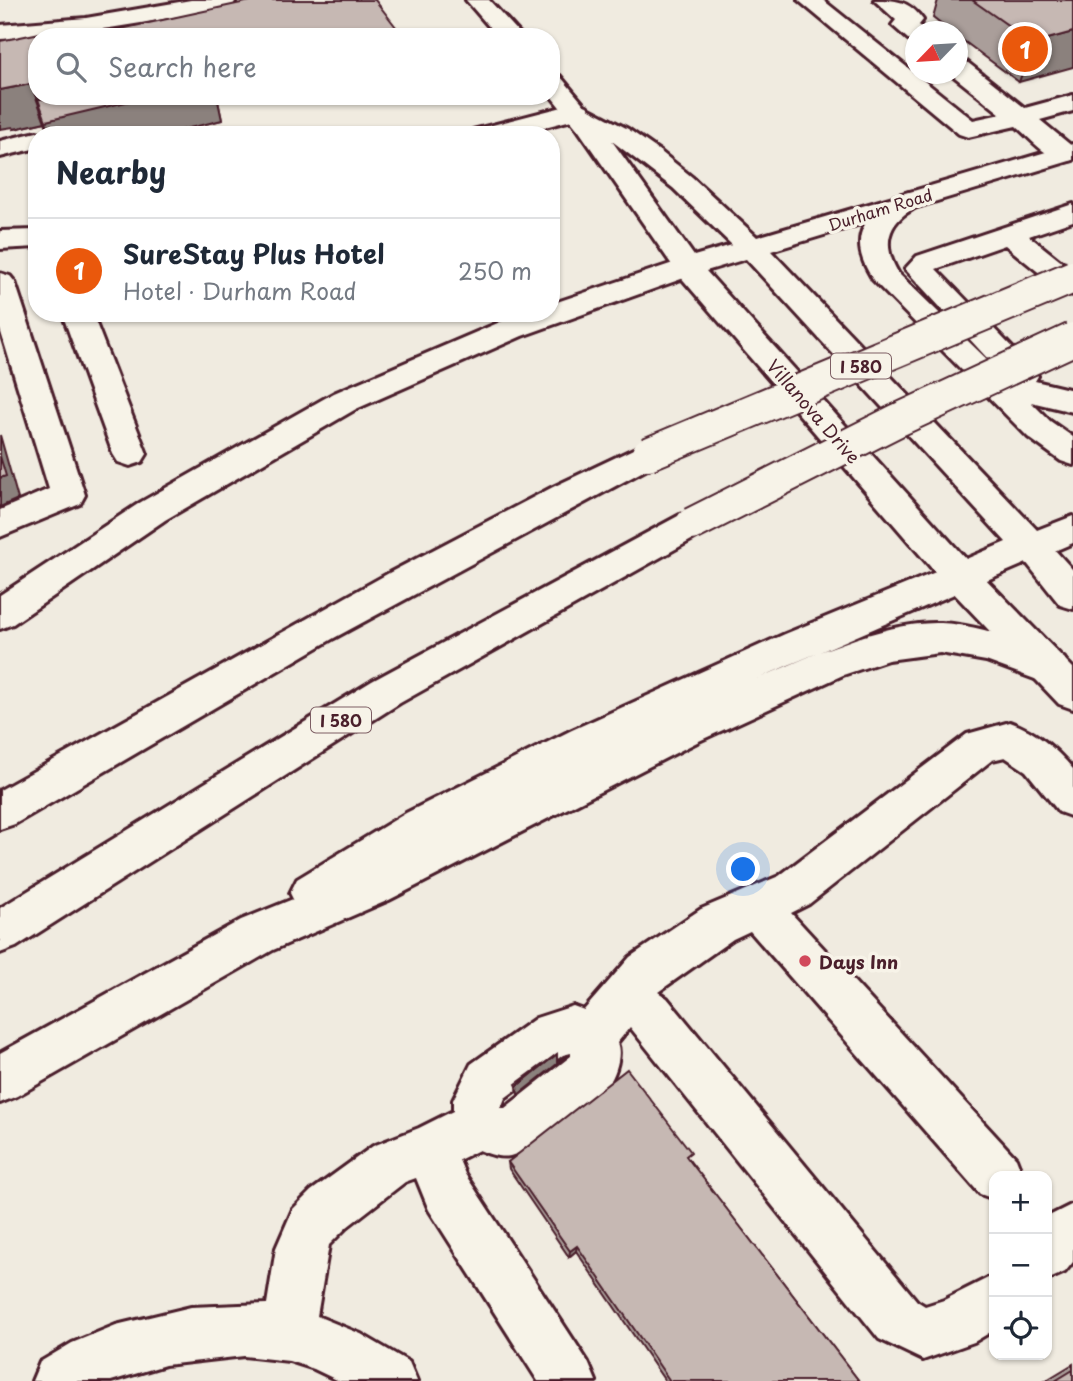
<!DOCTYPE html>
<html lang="en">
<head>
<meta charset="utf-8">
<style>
	body { margin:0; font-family:"Playpen Sans",sans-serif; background:#f6f6f7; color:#1f2937 }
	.controls { position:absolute; right:21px; bottom:21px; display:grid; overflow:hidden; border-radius:14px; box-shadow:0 2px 5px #0004 }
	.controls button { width:63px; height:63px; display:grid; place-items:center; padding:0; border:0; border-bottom:2px solid #e0e1e3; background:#fff; color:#1f2937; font:35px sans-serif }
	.compass { position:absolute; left:905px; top:21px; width:63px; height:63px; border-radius:50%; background:#fff; box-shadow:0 2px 5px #0004; rotate:245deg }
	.you { position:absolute; left:744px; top:870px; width:24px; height:24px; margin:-18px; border:5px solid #fff; border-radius:50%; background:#1a73e8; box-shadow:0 0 0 10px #1a73e833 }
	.badge { display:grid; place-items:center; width:46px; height:46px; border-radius:50%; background:#ea580c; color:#fff; font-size:23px; font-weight:700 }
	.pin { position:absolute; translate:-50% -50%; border:4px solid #fff; box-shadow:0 2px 7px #0006 }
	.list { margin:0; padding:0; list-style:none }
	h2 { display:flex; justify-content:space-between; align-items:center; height:91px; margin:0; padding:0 28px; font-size:30px }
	h2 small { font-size:23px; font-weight:400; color:#747a83 }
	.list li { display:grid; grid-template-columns:46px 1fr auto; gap:21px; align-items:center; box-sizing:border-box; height:105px; padding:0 28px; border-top:2px solid #e0e1e3 }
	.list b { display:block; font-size:26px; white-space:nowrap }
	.list p { margin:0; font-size:23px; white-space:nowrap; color:#747a83 }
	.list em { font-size:23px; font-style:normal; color:#747a83 }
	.icon { flex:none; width:38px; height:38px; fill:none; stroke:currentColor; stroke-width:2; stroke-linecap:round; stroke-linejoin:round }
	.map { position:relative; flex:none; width:1073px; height:1381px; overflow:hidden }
	.search { position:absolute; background:#fff; box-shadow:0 2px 5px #0004; left:28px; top:28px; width:532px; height:77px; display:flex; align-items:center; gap:18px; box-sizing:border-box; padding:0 24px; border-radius:28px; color:#747a83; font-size:26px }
	.panel { position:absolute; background:#fff; box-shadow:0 2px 5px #0004; left:28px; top:126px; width:532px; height:196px; border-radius:28px }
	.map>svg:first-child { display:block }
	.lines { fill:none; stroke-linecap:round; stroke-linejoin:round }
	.minor-casing { stroke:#4a1f2b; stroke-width:6 }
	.major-casing { stroke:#4a1f2b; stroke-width:6 }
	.highway-casing { stroke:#4a1f2b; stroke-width:6 }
	.minor { fill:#f7f3e8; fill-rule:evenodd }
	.major { fill:#f7f3e8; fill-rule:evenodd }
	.highway { fill:#f7f3e8; fill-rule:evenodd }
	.highway-bridge-casing { stroke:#4a1f2b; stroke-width:36; stroke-linecap:butt }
	.highway-bridge { stroke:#f7f3e8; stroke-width:32 }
	.wall { fill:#aa9e9a; stroke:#4a1f2b; stroke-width:2 }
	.shaded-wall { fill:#8b817d; stroke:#4a1f2b; stroke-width:2 }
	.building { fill:#c6b8b3; stroke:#4a1f2b; stroke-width:2 }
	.poi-dot { fill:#d1495b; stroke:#f7f3e8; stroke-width:2.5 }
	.labels { text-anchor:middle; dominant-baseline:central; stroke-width:7; stroke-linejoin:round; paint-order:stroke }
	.far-street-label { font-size:16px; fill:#4a1f2b; stroke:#f7f3e8 }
	.shield { fill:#f7f3e8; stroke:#7e5f64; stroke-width:2 }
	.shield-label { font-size:16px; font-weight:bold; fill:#4a1f2b }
	.street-label { font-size:18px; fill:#4a1f2b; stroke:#f7f3e8 }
	.poi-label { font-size:18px; font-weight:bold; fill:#4a1f2b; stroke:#f7f3e8; text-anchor:start }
</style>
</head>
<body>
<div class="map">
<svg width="1073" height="1381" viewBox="0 0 1073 1381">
	<rect width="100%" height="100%" fill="#f0ebe0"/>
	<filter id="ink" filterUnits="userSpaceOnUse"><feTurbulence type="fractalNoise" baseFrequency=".0143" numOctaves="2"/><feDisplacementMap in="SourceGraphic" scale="14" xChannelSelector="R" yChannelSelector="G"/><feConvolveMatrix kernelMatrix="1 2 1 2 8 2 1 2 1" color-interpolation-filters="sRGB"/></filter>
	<g filter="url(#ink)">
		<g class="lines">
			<defs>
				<path id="minor" d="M798,0h25l150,120 28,-6 -50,-40h7v-14l9,2 58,46 48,-13v16l-33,9 33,27v13c-22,5 -42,-21 -57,-34l-48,11 -9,-3z
					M874,0c22,0 35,0 49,20l-4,5 7,7h-10v9l-8,-2 -16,-14 4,-5z
					M578,103l9,3 4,5 -4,5 -73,19h-45l4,-5z
					M37,132l9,3h-9v13l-37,9v-16z
					M909,192l10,2 4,6c-5,7 -11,9 -18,14 -22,17 -19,39 -6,60l102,99 -96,-104 12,-13 156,-52v17l-44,15 44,35v24l-10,-3 -58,-47 -69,24 97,100 5,7 -3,5 38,9v22l-42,-10 19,19 23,16v28l-12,-4 -33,-24 -155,-157c-6,-11 -13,-22 -13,-36 -1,-25 27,-47 49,-52z
					M37,230v17l-37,2v-18z
					M0,273l10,3 5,6 70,213 -5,9 -80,33v-27l49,-21 -49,-160z
					M62,313h30l55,141 -5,8 -12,4 -12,-4 -5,-8z
					M1032,534l12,4 29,32v39l-13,-4 -46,-58 6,-9z
					M960,562l13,4 100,102v41l-14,-5 -112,-118 -5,-10 5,-10z
					M1010,722c27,10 45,26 63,47v48l-14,-5 -33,-41 -21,-14 -13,3 -183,144 -18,9 225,245 7,18h-29v23l-14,-5 -230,-263 -17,8 -75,53 9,6 250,303 8,5 19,-6 50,-25v55l-20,12 -51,18 -44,-21 -249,-312 -13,16c5,11 -1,30 -8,41 -9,15 -81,69 -99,72 -11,2 -21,-2 -31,-6l-20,10 6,14 123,188 8,19h-58l-109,-171 -13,-32 -11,4 -58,45 -18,18 -12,71 44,18 48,28 8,19h-78l-25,-12 -25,-8 -45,-5 -79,9 -54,16h-79l8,-19 32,-19 44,-18 75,-18 76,-3 9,-56 17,-39 18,-18 62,-45 46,-18 34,-17v-11l18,-36 65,-46 37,-12 11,4 46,-53 71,-48 78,-33 188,-142zM571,1053v3l-66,52h-4l4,-10 58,-43z
					M1073,1204v58l-8,10 -18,8v-63z"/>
				<path id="major" d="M191,0h45l-3,5 -8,2c-75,15 -149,29 -225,32v-14l86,-7z
					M466,0h23l34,37h-25z
					M551,74l9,2 26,31 42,22 33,23 31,25 65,60 316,-93v16l-302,91 266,279 36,-14v27l-100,43 -13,4 -13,-4 -268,-311 -100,-144 -28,-35zM612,141l61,47 59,57 -38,11zM746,259l13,14 247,269 -40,17 -260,-288z"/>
				<path id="highway" d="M688,258l10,3 4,6 -4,6 -176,63 -166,73 -191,111 -152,104 -13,5v-34l141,-93 193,-109 166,-71 26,-9h25v-9z
					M648,442l12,4 5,8 -5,8 -326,176 -319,186 -15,5v-39l389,-217 164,-86z
					M692,511l12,4 5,9 -5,9 -304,170 -384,244 -16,6v-45l372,-227 308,-166z
					M960,562l13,4 5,10 -5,10 -216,93c52,-23 127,-58 184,-56 43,2 84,21 123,35l6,11 -6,11 -13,5 -65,-24 -46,-8 -52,7 -45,15 -144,66 -310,159 -116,50 -256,146 -17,7v-50l241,-133 52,-21 -3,-6 7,-14 109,-66 166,-83 213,-96z"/>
			</defs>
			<!-- minor casing -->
			<use href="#minor" class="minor-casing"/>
			<!-- major casing -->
			<use href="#major" class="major-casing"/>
			<!-- highway casing -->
			<use href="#highway" class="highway-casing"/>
			<!-- minor -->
			<use href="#minor" class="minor"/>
			<!-- major -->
			<use href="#major" class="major"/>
			<!-- highway -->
			<use href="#highway" class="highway"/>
			<defs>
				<path id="highway-bridge" d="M648,454l425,-177
					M692,524l204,-103 177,-82"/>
			</defs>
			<!-- highway-bridge casing -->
			<use href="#highway-bridge" class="highway-bridge-casing"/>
			<!-- highway-bridge -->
			<use href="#highway-bridge" class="highway-bridge"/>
		</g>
		<!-- wall -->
		<path class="wall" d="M938,0h135l-54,82 -62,-46v-4h-6l-18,-14z
			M64,37l-27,59h201l-20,5 4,19 -61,15h-110l-6,-13 -31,7 -1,-2z
			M688,1159l171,222h-194l-89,-130 -7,6 -60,-88 -1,-7z
			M1073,1364v17h-28z"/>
		<!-- shaded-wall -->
		<path class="shaded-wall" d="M1073,32v35l-54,15 14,-39z
			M31,84l14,38 -31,7 -1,-2 -13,2v-39z
			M37,91v5h201l-20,5 4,19 -61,15h-110l-13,-36 11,32 -14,-38z
			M0,435l18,64 -18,8z
			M557,1054v10l-39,31 -1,-9z
			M577,1246l-1,5 -7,6 1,-6z"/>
		<!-- building -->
		<path class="building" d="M255,0h120l28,36 -5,1h-314z
			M972,0h101v32l-40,11z
			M60,29l4,8h-27v54l-2,2 -4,-9 -31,6v-49z
			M100,96h51l-105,25 -8,-22h49z
			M0,456l6,20 -6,2z
			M557,1054l-40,32 -1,-2z
			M627,1069l64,83 -5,4 173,225h-189l-93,-135 -7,5 -62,-89z
			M1073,1370v11h-18z"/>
	</g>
	<!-- markers -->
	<circle class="poi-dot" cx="805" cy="961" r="7"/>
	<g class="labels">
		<!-- far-street labels -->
		<g class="far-street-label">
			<text transform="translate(880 209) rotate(-17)">Durham Road</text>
		</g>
		<!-- shield labels -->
		<g class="shield">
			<rect x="831" y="353.5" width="60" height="25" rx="5"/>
			<rect x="311" y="707.5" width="60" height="25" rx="5"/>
		</g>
		<g class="shield-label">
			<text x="861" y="366">I 580</text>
			<text x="341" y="720">I 580</text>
		</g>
		<!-- street labels -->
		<g class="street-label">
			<text transform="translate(814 411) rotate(49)">Villanova Drive</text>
		</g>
		<!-- poi labels -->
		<g class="poi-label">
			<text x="819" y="961">Days Inn</text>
		</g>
	</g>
</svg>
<div class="controls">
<button>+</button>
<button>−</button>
<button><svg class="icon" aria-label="locate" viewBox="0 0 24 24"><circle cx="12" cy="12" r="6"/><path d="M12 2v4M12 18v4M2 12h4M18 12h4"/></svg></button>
</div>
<svg class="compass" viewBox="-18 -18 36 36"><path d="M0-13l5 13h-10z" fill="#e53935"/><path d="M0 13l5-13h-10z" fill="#747a83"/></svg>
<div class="you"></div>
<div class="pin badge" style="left:1025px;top:49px">1</div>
<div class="search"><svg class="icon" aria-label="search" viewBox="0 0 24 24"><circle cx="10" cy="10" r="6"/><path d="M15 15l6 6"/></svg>Search here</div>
<section class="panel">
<h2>Nearby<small></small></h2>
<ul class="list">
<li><span class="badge">1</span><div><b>SureStay Plus Hotel</b><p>Hotel · Durham Road</p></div><em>250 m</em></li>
</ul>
</section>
</div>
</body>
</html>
